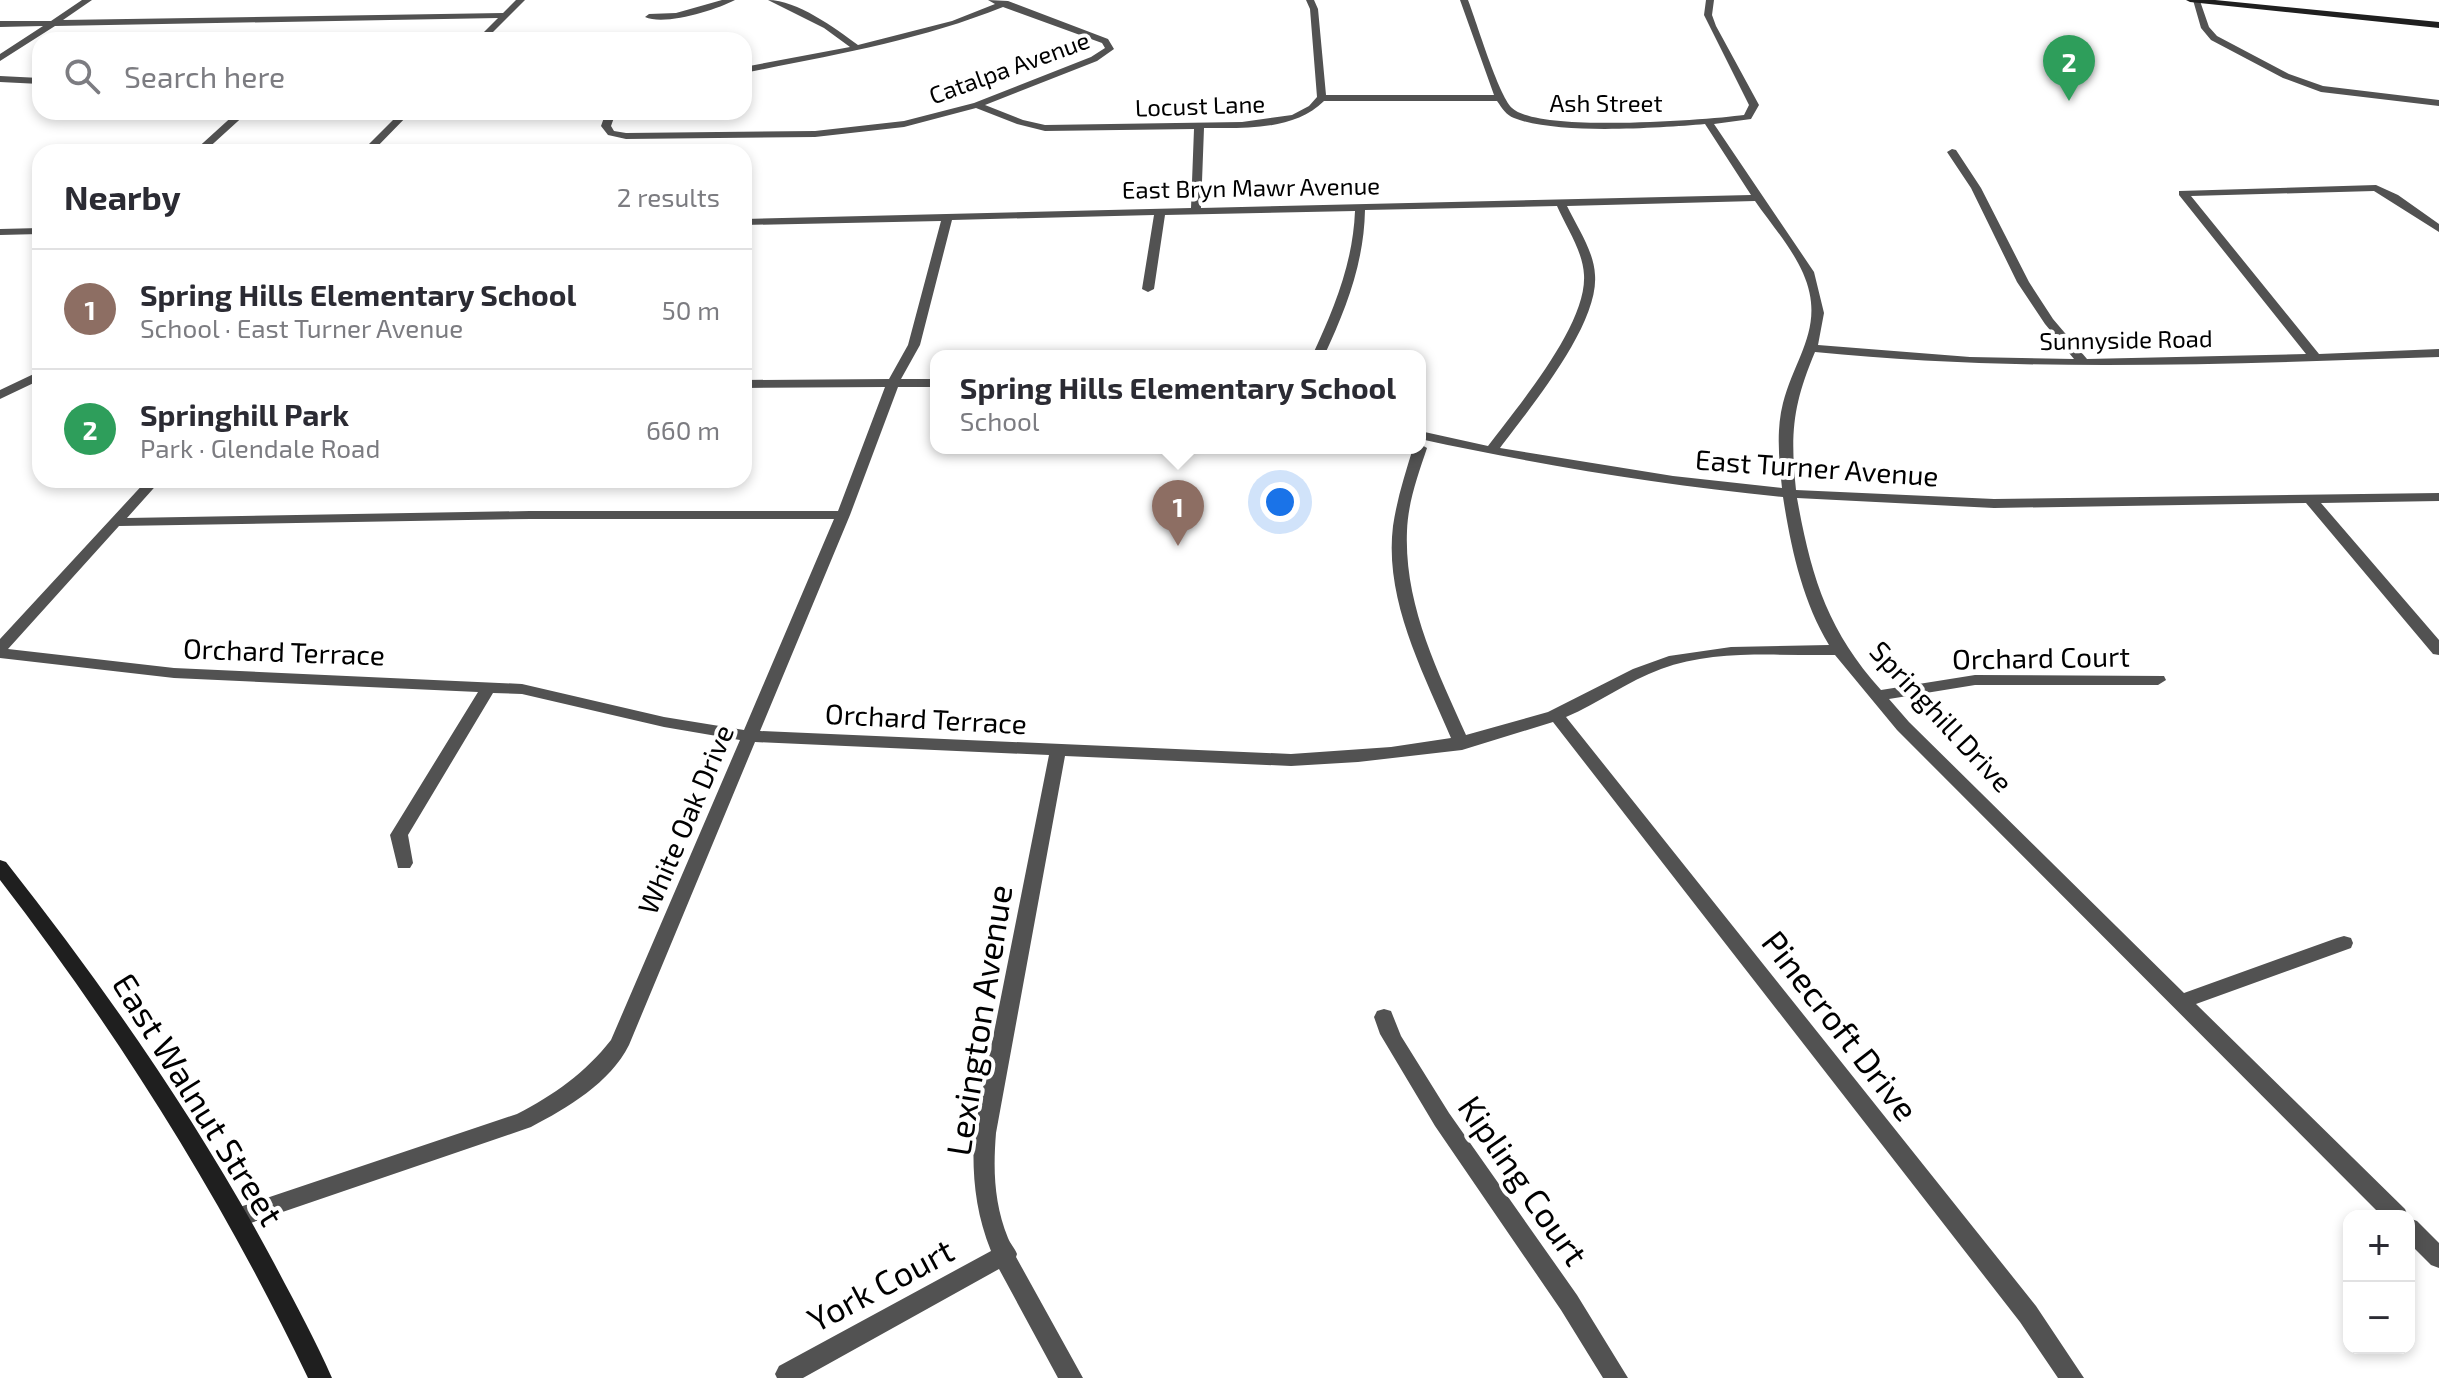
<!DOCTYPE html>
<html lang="en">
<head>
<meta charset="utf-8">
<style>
	body { margin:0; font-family:"Exo 2",sans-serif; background:#f7f7f7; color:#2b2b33 }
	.controls { position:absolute; right:24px; bottom:24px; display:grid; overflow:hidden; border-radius:16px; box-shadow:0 4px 12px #0003 }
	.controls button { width:72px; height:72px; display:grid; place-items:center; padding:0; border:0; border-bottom:2px solid #e1e1e2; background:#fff; color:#2b2b33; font:40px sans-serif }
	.you { position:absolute; left:1280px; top:502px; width:28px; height:28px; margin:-20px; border:6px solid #fff; border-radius:50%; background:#1a73e8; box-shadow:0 0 0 12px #1a73e833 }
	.badge { display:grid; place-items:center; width:52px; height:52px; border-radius:50%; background:#2563eb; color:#fff; font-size:26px; font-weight:700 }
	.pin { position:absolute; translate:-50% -66px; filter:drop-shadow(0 2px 4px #0008) }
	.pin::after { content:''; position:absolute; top:42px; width:28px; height:24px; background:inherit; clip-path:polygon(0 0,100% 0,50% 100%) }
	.popup { position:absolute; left:930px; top:350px; width:496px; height:104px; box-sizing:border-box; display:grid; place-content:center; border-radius:16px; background:#fff; filter:drop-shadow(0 2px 6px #0005); font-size:26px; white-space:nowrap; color:#7c7c81 }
	.popup b { font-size:30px; color:#2b2b33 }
	.popup::after { content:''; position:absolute; left:50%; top:100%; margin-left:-16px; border:16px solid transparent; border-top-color:#fff }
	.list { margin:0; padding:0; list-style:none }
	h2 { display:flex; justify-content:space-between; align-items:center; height:104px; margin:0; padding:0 32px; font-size:34px }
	h2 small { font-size:26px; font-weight:400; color:#7c7c81 }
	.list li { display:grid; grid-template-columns:52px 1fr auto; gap:24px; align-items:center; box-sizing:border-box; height:120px; padding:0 32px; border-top:2px solid #e1e1e2 }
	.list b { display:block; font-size:30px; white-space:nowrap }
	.list p { margin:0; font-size:26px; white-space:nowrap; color:#7c7c81 }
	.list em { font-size:26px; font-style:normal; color:#7c7c81 }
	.icon { flex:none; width:44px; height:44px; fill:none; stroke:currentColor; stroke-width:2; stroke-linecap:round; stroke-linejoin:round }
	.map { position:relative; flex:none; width:2439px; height:1378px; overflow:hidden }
	.search { position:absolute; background:#fff; box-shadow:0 4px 12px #0003; left:32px; top:32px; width:720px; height:88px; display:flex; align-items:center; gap:20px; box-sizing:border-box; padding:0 28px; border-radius:24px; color:#7c7c81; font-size:30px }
	.panel { position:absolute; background:#fff; box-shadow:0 4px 12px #0003; left:32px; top:144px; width:720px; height:344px; border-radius:24px }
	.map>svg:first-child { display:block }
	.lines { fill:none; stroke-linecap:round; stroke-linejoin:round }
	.street { fill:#525252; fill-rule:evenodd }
	.secondary { fill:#1f1f1f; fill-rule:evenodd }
	.labels { text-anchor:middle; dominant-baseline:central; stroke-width:8; stroke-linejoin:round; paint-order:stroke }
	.far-street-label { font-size:24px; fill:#000; stroke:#fff }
	.street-label { font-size:28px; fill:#000; stroke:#fff }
	.near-street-label { font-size:34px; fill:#000; stroke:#fff }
</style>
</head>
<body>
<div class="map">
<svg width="2439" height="1378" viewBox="0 0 2439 1378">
	<rect width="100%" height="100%" fill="#fff"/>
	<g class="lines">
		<!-- street -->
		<path class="street" d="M82,0h10l-29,20 440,-7 13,-13h9l-40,40h-9l22,-22 -443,8 -55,35v-7l43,-28 -43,1v-6h51z
			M722,0h13c-19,10 -70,26 -90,17l4,-3 27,-1z
			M768,0c29,0 67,28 90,45l94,-24 43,-17 -7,-4 20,1 100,38 6,10 -17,12 -112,44 38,15 22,5 197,-3 50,-7 17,-9 8,-9 -7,-88 -4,-9h8l4,9 8,86h168l-34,-95h8c9,23 30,94 44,108 26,25 194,12 232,7l5,-10 -45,-90 2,-15h8l-2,15 4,11 43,79 -8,14 -37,5 100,148 10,41 -6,32 152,12 104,2 -29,-35 -28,-42 -46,-94 -24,-36 5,-3 4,1 25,38 48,94 24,37 34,40 219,-5 -127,-159v-4l197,-6 22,10 41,29v8l-65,-41 -183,5 128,158 120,-5v8c-209,7 -416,16 -624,-5 -22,52 -25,81 -19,138l198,9 445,-6v8l-118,2 118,137v15l-6,-1 -127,-151 -312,5 -197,-10c14,78 30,132 84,192l94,-15 189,1 2,4 -8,5h-183l-86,14 20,23 275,271 153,-55 7,-2 7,2 2,5 -2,5 -155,56 209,205 3,7h-26l-485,-486 -62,-75c-57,1 -120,-6 -174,14 -33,12 -62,34 -95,48l470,589 48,72h-26l-38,-56 -467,-600 -91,28 -104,12 -67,4 -226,-10 -69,377c-3,37 -2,70 12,105 3,7 6,9 9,16l-1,3 67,121h-25l-59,-109 -196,109h-26l-2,-4 4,-8 212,-115c-16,-40 -19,-76 -17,-118l75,-378 -294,-13 -126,303c-19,38 -62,63 -98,82l-292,100 -8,-3 -3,-7 3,-7 286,-96c37,-19 68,-41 94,-74l129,-300 -76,-13 -142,-33 -29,-1 -85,142 5,28 -3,5h-12l-8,-33 88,-143 -304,-14 -174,-20v-19l147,-159h14l-34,38 403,-7h308l47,-124 -141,1v-8l145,-1 19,-34 33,-124 -197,4v-6l447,-11 3,-79 -149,2 -28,-7 -41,-16 -72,19 -89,10 -189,2 -18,-4 -7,-9 5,-14h10l-5,14 3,5 12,2 189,-2 89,-10 70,-18 117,-46 14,-9 -3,-5 -99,-36c-85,34 -170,48 -259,66v-6l106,-20 -26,-19zM1324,101h173c5,7 9,14 17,17 41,17 145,10 191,6l46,71 -550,13 3,-80c40,0 90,3 120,-27zM1755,201c16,23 37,47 48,72 23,53 -7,81 -20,130 -7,27 -4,57 -1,85l-109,-12 -173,-28c30,-40 99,-123 95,-173 -1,-24 -18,-48 -28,-69zM1557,206c9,21 26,45 27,69 3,50 -66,131 -96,171l-68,-15v8c120,26 240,46 363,58 8,51 19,103 46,148l-98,2 -62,9 -36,13 -85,43 -82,23c-29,-65 -62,-131 -59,-204 1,-29 11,-56 20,-83l-7,-4v4h-7c-8,26 -16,51 -20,78 -9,74 30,146 58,212l-60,9 -100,7 -531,-23 90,-216 48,-128h38v-8h-35l19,-34 32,-125 202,-5 -12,74 6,3 6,-3 11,-74 190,-4c-2,52 -21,98 -43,145h12c22,-47 40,-93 41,-146zM530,519h304l-90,211 -80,-13 -142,-33 -348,-16 -166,-19 111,-123z
			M2193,0l7,1 9,26 8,9 72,38 34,12 116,14v6l-118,-14 -38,-14 -72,-38 -10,-12z
			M0,76l40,2v6l-40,-2z
			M237,112h11l-44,40h-11z
			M401,112h10l-39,40h-11z
			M40,228v6l-40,1v-6z
			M40,371v9l-40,19v-9z
			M1384,1009l7,2 10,25 48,77 128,182 51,83h-25l-42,-68 -126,-184 -55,-92 -6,-17 3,-6z
			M2409,1218l8,3 22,22v25l-8,-3 -22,-22z"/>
		<!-- secondary -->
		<path class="secondary" d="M2186,0h29l224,22v6l-249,-26z
			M0,860l6,2c100,127 192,259 268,401 20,38 41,76 58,115h-24c-85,-178 -188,-342 -308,-498z"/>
	</g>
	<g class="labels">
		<!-- far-street labels -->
		<g class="far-street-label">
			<text transform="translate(1009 67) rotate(-20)">Catalpa Avenue</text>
			<text x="1606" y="102">Ash Street</text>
			<text transform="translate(1200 105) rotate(-2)">Locust Lane</text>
			<text transform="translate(1251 187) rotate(-1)">East Bryn Mawr Avenue</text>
			<text transform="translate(2126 339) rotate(-1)">Sunnyside Road</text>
		</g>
		<!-- street labels -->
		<g class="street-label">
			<text transform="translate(1817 467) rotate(4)">East Turner Avenue</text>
			<text transform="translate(284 651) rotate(2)">Orchard Terrace</text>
			<text transform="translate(2041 657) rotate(-1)">Orchard Court</text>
			<text transform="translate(1942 716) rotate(47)">Springhill Drive</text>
			<text transform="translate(926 718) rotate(3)">Orchard Terrace</text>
			<text transform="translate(685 819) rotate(-67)">White Oak Drive</text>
		</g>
		<!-- near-street labels -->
		<g class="near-street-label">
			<text transform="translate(978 1020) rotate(-81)">Lexington Avenue</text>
			<text transform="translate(1841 1025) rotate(52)">Pinecroft Drive</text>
			<text transform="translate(199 1099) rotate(58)">East Walnut Street</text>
			<text transform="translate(1524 1180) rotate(55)">Kipling Court</text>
			<text transform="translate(880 1284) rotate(-28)">York Court</text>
		</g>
	</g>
</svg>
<div class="controls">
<button>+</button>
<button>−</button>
</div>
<div class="you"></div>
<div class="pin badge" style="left:1178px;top:546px;background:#8d6e63">1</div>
<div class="popup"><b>Spring Hills Elementary School</b>School</div>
<div class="pin badge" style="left:2069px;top:101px;background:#2e9e5b">2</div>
<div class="search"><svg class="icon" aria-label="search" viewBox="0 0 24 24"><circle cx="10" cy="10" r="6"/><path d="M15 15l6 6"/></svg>Search here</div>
<section class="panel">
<h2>Nearby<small>2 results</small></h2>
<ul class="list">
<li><span class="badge" style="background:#8d6e63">1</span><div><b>Spring Hills Elementary School</b><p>School · East Turner Avenue</p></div><em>50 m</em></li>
<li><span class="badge" style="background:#2e9e5b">2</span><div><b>Springhill Park</b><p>Park · Glendale Road</p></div><em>660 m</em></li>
</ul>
</section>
</div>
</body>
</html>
